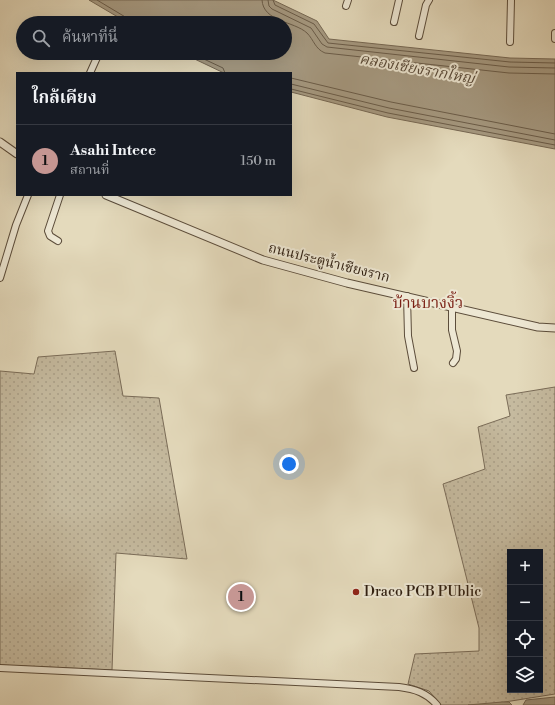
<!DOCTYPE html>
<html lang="th">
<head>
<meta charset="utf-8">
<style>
	body { margin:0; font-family:"Libre Bodoni","Noto Serif Thai",serif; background:#20242c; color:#f1f3f6 }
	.controls { position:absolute; right:12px; bottom:12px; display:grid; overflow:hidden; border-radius:0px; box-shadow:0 4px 16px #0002 }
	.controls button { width:36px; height:36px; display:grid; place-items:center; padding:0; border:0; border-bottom:1px solid #363941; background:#171b24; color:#f1f3f6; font:20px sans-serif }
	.you { position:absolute; left:289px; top:464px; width:14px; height:14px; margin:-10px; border:3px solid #fff; border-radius:50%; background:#1a73e8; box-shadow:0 0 0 6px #1a73e833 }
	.badge { display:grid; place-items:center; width:26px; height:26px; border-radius:50%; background:#c59692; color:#111; font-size:13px; font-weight:700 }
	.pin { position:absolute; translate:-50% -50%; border:2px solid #fff; box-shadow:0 1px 4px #0006 }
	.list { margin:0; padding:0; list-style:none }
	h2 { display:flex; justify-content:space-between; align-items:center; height:52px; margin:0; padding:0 16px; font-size:17px }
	h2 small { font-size:13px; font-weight:400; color:#9ea1a6 }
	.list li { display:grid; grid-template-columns:26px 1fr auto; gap:12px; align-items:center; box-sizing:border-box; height:72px; padding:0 16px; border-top:1px solid #363941 }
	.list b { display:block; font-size:15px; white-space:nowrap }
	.list p { margin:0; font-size:13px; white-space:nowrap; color:#9ea1a6 }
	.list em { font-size:13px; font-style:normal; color:#9ea1a6 }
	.icon { flex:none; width:22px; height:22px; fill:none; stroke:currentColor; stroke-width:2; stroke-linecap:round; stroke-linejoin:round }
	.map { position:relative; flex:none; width:555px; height:705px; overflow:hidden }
	.search { position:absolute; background:#171b24; box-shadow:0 4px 16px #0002; left:16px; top:16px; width:276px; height:44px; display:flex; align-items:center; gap:10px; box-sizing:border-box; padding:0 14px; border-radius:22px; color:#9ea1a6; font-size:15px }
	.panel { position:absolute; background:#171b24; box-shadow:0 4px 16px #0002; left:16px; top:72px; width:276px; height:124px; border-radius:0px }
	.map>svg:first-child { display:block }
	.grass { fill:url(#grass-dots); stroke:#7a6c58; fill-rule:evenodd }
	.water { fill:#a69a82; stroke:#766854 }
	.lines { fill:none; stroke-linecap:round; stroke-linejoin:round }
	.shore { stroke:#6a5c49; stroke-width:1 }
	.minor-casing { stroke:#5c4d3b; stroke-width:8 }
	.tertiary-casing { stroke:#5c4d3b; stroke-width:9 }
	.minor { stroke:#ede7d3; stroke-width:6 }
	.tertiary { stroke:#ede7d3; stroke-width:7 }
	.poi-dot { fill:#8f2418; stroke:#ede7d3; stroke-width:1.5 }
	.labels { text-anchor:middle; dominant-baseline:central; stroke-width:4; stroke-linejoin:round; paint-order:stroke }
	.street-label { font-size:14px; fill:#2e1e10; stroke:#ede7d3 }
	.poi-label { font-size:14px; fill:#2e1e10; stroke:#ede7d3; text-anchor:start }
	.water-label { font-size:15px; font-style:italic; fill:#584938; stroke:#ede7d3 }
	.quarter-label { font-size:16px; fill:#7a1f14; stroke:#ede7d3 }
</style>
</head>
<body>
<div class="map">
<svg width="555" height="705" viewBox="0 0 555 705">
	<defs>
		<pattern id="grass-dots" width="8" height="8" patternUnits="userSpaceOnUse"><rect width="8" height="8" fill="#c5ba9f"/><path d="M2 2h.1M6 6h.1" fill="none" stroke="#aa9f88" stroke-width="1.8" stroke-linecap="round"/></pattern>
	</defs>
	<rect width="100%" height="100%" fill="#e4dabc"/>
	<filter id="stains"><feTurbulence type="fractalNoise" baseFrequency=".005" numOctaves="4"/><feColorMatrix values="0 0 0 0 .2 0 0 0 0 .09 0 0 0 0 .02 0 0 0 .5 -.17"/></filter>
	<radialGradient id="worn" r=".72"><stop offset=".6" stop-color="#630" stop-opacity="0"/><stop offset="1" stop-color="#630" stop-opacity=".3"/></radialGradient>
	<!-- grass -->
	<path class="grass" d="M115,351l8,45 36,2 28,161 -71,-6 -4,117 -112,-5v-294l34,3 4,-17z
		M555,387v307l-69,11h-45l-12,-14 -21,-7 7,-30 64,-3v-23l-36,-144 42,-15 -7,-42 32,-11 -4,-21zM510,552h30v138h-30z"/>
	<!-- water -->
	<path class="water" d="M89,0h184l44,21 12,18 181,19 45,1v90l-168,-32 -96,-25v-19h-67l-42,-20h103v-30h-157z
		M555,697v8h-32l3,-5z
		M502,702h7l3,3h-44z"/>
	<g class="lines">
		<!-- shore -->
		<path class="shore" d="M97,0l30,18 2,5
			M262,0c1,22 32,21 45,33 7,7 8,16 18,20l184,20 46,1
			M268,0l1,6 3,3 39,19 11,16 5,3 182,20 46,1
			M273,0l2,5 39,19 14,19 182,19 45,1
			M191,53l32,15 2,5
			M291,78l100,24 164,32
			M291,84l98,24 166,32
			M291,89l97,24 167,32"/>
		<defs>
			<path id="minor" d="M346,6l2,-6
				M394,22l5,-22
				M419,36l7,-31 3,-5
				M555,39v-6
				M510,42l1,-42
				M90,73l9,-20
				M58,241l-8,-5 -2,-5 12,-36
				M0,278l16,-53 12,-30
				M407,296l1,40 6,32
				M452,306v24l5,21 -1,8 -3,4
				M0,668l399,19c16,2 28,6 38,18"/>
			<path id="tertiary" d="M0,142l17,12
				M106,195l157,65 84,23 191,44 17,1"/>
		</defs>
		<!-- minor casing -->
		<use href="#minor" class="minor-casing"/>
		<!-- tertiary casing -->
		<use href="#tertiary" class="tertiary-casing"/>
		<!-- minor -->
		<use href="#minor" class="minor"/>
		<!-- tertiary -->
		<use href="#tertiary" class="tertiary"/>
	</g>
	<!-- markers -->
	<circle class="poi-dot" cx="356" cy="592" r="4"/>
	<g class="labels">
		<!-- street labels -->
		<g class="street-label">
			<text transform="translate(329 263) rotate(14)">ถนนประตูน้ำเชียงราก</text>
		</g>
		<!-- poi labels -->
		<g class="poi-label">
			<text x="364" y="592">Draco PCB PUblic</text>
		</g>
		<!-- water labels -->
		<g class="water-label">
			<text transform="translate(417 69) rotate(10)">คลองเชียงรากใหญ่</text>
		</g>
		<!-- quarter labels -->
		<g class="quarter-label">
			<text x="428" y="303">บ้านบางงิ้ว</text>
		</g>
	</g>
	<rect width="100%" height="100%" filter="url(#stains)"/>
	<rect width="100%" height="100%" fill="url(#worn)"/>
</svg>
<div class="controls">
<button>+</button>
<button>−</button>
<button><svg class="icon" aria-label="locate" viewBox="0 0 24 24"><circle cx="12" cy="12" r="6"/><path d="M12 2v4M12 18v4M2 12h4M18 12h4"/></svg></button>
<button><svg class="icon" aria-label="layers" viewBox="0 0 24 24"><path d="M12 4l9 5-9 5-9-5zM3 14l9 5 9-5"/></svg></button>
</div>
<div class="you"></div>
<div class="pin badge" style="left:241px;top:597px">1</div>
<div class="search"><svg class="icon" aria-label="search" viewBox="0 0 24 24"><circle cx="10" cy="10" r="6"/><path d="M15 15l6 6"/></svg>ค้นหาที่นี่</div>
<section class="panel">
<h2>ใกล้เคียง<small></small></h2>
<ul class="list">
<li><span class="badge">1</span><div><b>Asahi Intece</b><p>สถานที่</p></div><em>150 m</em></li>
</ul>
</section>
</div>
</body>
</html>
